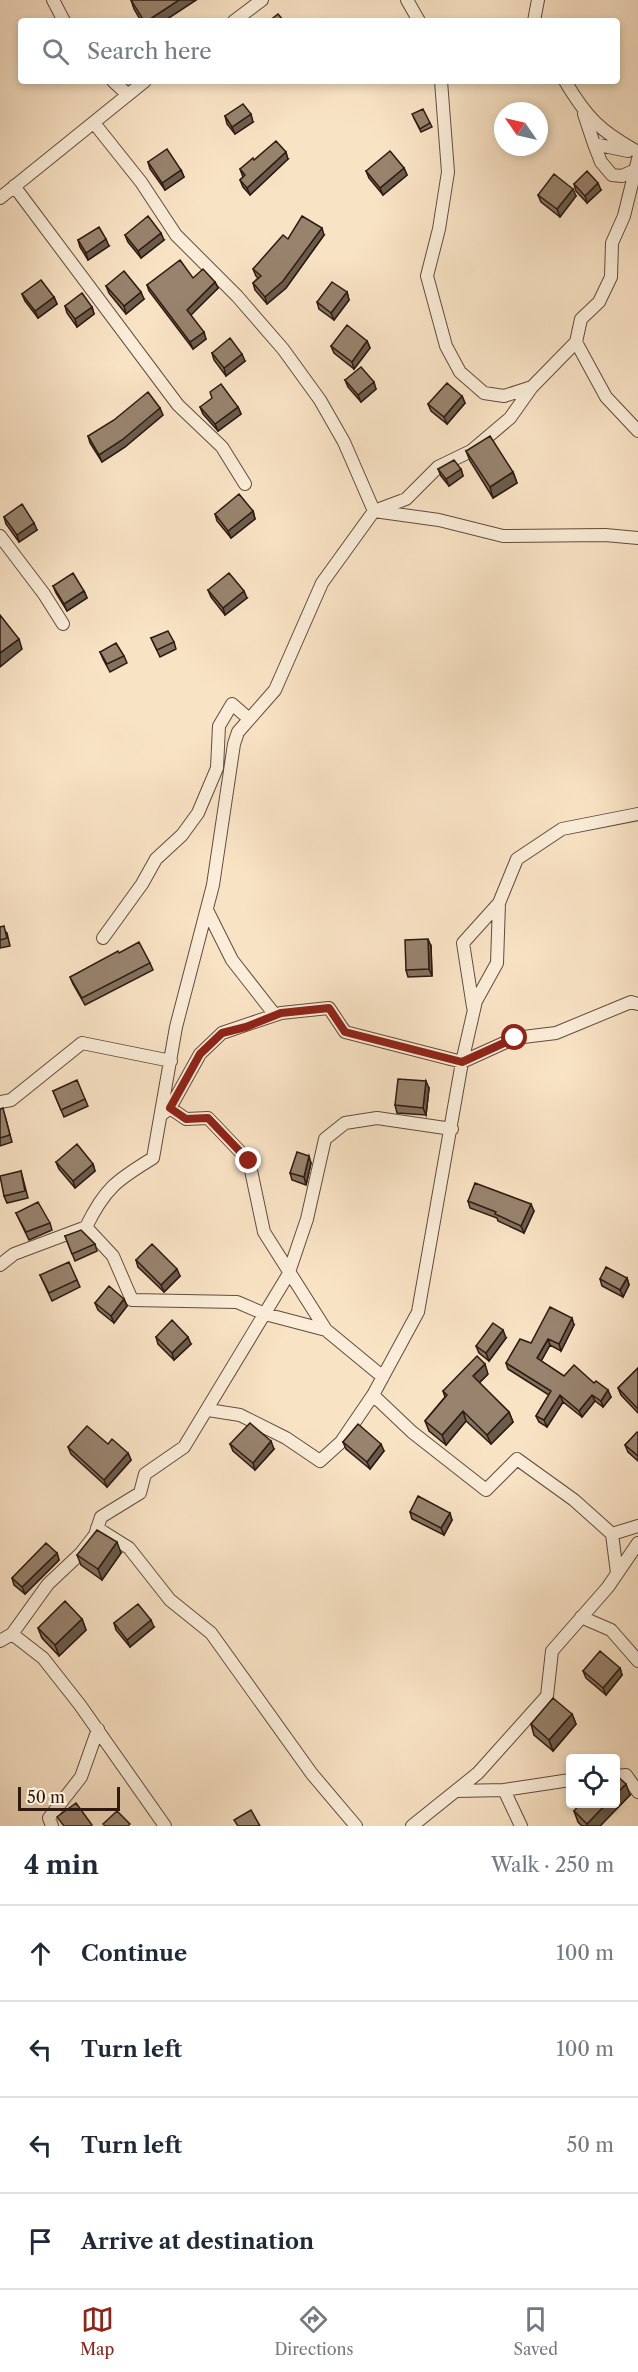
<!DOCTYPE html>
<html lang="en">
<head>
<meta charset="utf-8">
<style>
	body { margin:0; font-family:"Libre Caslon Text",serif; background:#f2f2f3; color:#1f2937 }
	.controls { position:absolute; right:18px; bottom:18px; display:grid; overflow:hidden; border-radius:6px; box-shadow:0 3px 9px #0003 }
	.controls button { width:54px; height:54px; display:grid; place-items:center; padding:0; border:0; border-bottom:2px solid #e0e1e3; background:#fff; color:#1f2937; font:30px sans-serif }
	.compass { position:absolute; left:494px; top:102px; width:54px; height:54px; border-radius:50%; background:#fff; box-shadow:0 3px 9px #0003; rotate:304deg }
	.scale { position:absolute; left:18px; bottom:15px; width:102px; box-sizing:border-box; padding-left:6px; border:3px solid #2e1a10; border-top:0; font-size:16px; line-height:21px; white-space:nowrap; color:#2e1a10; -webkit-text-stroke:4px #fbedd9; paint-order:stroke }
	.stop { position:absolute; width:18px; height:18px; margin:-14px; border:4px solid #8f2418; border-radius:50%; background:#fff }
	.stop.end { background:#8f2418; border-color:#fff; box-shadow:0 2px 6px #0008 }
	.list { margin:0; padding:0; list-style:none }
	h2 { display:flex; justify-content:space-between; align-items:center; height:78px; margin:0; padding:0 24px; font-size:26px }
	h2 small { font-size:20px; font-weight:400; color:#747a83 }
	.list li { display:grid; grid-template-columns:39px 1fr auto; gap:18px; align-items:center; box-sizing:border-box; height:96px; padding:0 24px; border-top:2px solid #e0e1e3 }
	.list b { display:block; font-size:22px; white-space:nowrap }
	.list em { font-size:20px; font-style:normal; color:#747a83 }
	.icon { flex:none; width:33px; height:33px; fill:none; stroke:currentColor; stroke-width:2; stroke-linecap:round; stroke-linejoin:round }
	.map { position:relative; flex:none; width:638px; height:1826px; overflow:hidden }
	.search { position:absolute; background:#fff; box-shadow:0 3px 9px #0003; left:18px; right:18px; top:18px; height:66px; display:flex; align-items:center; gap:15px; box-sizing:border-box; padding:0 21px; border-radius:6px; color:#747a83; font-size:22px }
	.sheet { height:462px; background:#fff }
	nav { display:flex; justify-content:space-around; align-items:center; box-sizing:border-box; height:84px; border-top:2px solid #e0e1e3; background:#fff; font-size:16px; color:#747a83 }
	nav a { display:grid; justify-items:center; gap:3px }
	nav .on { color:#8f2418 }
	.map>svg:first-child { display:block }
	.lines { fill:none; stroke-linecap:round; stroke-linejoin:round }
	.minor-casing { stroke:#614c3d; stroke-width:14 }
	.minor { stroke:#fbedd9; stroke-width:12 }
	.wall { fill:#83715f; stroke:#2e1a10; stroke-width:1.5 }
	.shaded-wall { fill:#6a5c4d; stroke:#2e1a10; stroke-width:1.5 }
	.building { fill:#98836e; stroke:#2e1a10; stroke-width:1.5 }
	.route { stroke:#8f2418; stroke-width:8 }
</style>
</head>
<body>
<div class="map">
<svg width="638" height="1826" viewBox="0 0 638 1826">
	<rect width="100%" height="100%" fill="#f9e3c5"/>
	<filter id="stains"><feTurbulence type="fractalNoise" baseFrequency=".00333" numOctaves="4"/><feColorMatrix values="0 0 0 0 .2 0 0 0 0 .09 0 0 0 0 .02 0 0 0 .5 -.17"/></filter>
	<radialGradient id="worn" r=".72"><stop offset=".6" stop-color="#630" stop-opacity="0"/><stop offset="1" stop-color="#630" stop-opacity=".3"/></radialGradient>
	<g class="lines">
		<defs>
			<path id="minor" d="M53,0l11,21
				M407,0l12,21
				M234,21l28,-21
				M534,21l4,-21
				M113,81l14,13
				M565,81c22,37 35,50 73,71
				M584,114l10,30 34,7
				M94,123l47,59 35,53 61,61 46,53 37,51 24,42 30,69 65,9 64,16 102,-1 33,3
				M594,144l7,18 11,13 10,1 13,-6
				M14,186l164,219 44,42 23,37
				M0,198l145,-117
				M576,342l30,55 32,34
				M532,387l44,-45 5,-23 18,-17 12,-25 1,-34 12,-27 14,-57
				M0,536l44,58 19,30
				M207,910l25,50 43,55
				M103,938l39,-54 14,-25 26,-24 16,-22 19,-45 2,-42 13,-22 16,14
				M473,1007l-10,-64 36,-40
				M0,1102l11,-2 71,-57 89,18
				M170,1108l16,11 22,-1 41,43 15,71 62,98
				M161,1115l9,-7 30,-54 22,-21 59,-20 48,-5 16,24 117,30 53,-24 41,-5 75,-31 7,2
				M86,1227l27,29 19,44 105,2 28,12 61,16 57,47
				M0,1265l14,-11 72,-27c19,-39 31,-47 67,-69l23,-131 37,-142 21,-141 4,-12 37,-42 47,-107 52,-72 32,-12 32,-32 33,-16 39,-33 22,-31 -28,9 -20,-3 -24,-21 -14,-26 -19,-70 12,-47 9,-57 -7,-91
				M373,1395l39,37 74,58 31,-31 57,41 38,34 5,39
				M208,1410l32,5 46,23 34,23 21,-19 32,-47 45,-83 44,-250 14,-61 21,-38 2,-60 18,-44 45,-30 76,-15
				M97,1528l32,20 41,52 41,33 101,141 44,52
				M612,1534l26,-8
				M581,1617l30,13 27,31
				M12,1634l31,24 37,47 85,121
				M0,1641l12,-7 36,-50 33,-31 14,-18 6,-18 39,-24 5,-19 39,-27 104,-172 19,-56 18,-80 20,-16 32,-5 75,11
				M616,1776l10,-1 12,17
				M504,1790l66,-10
				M456,1791l48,-1 17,36
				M52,1826l-3,-8 32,-41 17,-48
				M412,1826l66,-53 69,-77 5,-45 56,-64 30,-44"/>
		</defs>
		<!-- minor casing -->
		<use href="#minor" class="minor-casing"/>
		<!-- minor -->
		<use href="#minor" class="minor"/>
	</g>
	<!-- wall -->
	<path class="wall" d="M131,0h65l-32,21h-23l-7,-12z
		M225,116l28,6 -18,12 -8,-10z
		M414,118l16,5 2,4 -11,5z
		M288,159l-38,36 -7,-8 -3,-7 3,-3 -3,-8 14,-9z
		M148,162l33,8 3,7 -19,13 -15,-21z
		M404,168l3,7 -24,20 -14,-17 -3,-7z
		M574,184l27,6 -14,13 -11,-12z
		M538,195l38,1 -16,21 -19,-15z
		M125,235l39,5 -23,18 -13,-16z
		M324,235l-38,53 -19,16 -12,-14 -2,-7 5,-5 -2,-2 -3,-7 35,-30z
		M78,240l31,6 -21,14 -8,-13z
		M193,278l22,4 3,6 -28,27 16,24 -13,10 -44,-58 -2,-6z
		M106,286l38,13 -18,15 -17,-21z
		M347,292l2,8 -15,20 -15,-11 -2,-7z
		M22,294l32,3 3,7 -19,14 -13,-17z
		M65,306l27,1 2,7 -17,13 -10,-14z
		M367,341l3,7 -16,21 -20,-16 -3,-7z
		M212,353l33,8 -19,15 -12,-16z
		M345,380l31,9 -15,13 -13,-15z
		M462,396l3,7 -18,21 -16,-13 -3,-7z
		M200,407h38l3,7 -23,17 -15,-17z
		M163,415l-38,32 -23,15 -12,-19 -2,-7z
		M466,451l47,21 4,11 -24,15 -23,-37z
		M438,469h23l2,7 -14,10 -8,-10z
		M253,511l2,8 -24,19 -14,-17 -2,-7z
		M4,517l33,13 -18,12 -13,-18z
		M53,586l31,5 3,7 -20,13 -11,-18z
		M208,590l39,8 -22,17 -14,-18z
		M151,638l23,4 2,7 -16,8z
		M100,652l24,4 3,7 -17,9 -7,-13z
		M0,927l7,6 3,13 -10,2z
		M431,946l1,30 -24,1 -2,-7z
		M119,953l31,10 3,7 -68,35 -12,-21 -3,-7z
		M429,1088l-3,27 -29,-2 -2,-8z
		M53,1091l32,8 3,7 -24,11z
		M0,1109l5,7 7,26 -12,4z
		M56,1162l37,2 2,7 -20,17 -16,-19z
		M311,1163l-5,22 -14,-5 -2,-7z
		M21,1171l7,27 -21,5 -3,-7z
		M468,1201l66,10 -10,22 -26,-12 -1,-3 -27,-10z
		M16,1213l34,10 2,7 -23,10z
		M65,1236l30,8 2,7 -22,10z
		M136,1260l44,16 -16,16 -26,-25z
		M40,1275l37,5 3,7 -28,14z
		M627,1278l2,7 -6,12 -21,-11 -2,-7z
		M95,1303l32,3 -13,17 -16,-13z
		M574,1325l-13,26 -11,-6 -9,16 23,15 30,7 17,14 -8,10 -8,-6 -13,16 -19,-15 -16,25 -8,-5 -3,-6 13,-21 -41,-26 -2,-6 25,-20z
		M156,1337l35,7 -17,16 -16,-16z
		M506,1338l-17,23 -10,-8 -3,-7z
		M638,1368v45l-17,-18 -3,-7z
		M488,1374l-9,9 30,29 4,10 -22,22 -25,-23 -20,24 -17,-14 -4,-10 20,-24 -2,-6z
		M638,1433v28l-10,-9 -3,-7z
		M343,1442l41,9 -14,18 -24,-20z
		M108,1444l20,9 3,7 -24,27 -36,-33 -3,-7z
		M230,1444l44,5 -19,21 -22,-19z
		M410,1512l42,8 -8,15 -32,-16z
		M57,1553l2,7 -34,34 -11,-9 -2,-7z
		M121,1553l-19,27 -21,-15 -4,-10z
		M82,1619l4,11 -27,26 -17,-18 -4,-10z
		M114,1623l40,4 -24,20 -14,-17z
		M620,1668l2,7 -16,20 -20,-17 -3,-7z
		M572,1714l4,10 -23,27 -19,-16 -3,-11z
		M630,1795l-30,31h-18l-4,-4 -4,-11z"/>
	<!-- shaded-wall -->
	<path class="shaded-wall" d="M179,0h17l-32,21h-17z
		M251,114l2,8 -18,12 -3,-7z
		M286,152l2,7 -38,36 -3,-7z
		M404,168l3,7 -24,20 -3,-7z
		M181,170l3,7 -19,13 -3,-7z
		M598,183l3,7 -14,13 -2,-7z
		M573,189l3,7 -16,21 -3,-8z
		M322,228l2,7 -38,53 -19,16 -2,-7z
		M161,233l3,7 -23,18 -3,-7z
		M106,239l3,7 -21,14 -2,-7z
		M215,282l3,6 -29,29 -2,-7z
		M141,292l3,7 -18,15 -2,-8z
		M347,292l2,8 -15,20 -3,-7z
		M54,297l3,7 -19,14 -3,-7z
		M92,307l2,7 -17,13 -2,-8z
		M204,332l2,7 -13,10 -3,-7z
		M367,341l3,7 -16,21 -2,-7z
		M242,354l3,7 -19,15 -2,-8z
		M374,382l2,7 -15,13 -3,-7z
		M462,396l3,7 -18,21 -3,-7z
		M238,407l3,7 -23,17 -3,-7z
		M160,408l3,7 -38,32 -23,15 -3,-7z
		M461,469l2,7 -14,10 -3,-7z
		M513,472l4,11 -24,15 -3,-11z
		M253,511l2,8 -24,19 -3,-7z
		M34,523l3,7 -18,12 -2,-7z
		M84,591l3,7 -20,13 -3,-7z
		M244,591l3,7 -22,17 -2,-7z
		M19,639l3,10 -22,18v-14z
		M428,939l3,7 1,30 -3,-7z
		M426,1081l3,7 -3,27 -3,-7z
		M309,1156l2,7 -5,22 -2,-8z
		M93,1164l2,7 -20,17 -2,-7z
		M531,1204l3,7 -10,22 -3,-7z
		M177,1269l3,7 -16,16 -3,-7z
		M627,1278l2,7 -6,12 -3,-7z
		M124,1299l3,7 -13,17 -3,-7z
		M572,1318l2,7 -13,26 -2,-7z
		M503,1330l3,8 -17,23 -3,-8z
		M188,1337l3,7 -17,16 -2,-7z
		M548,1339l2,6 -11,20 -2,-7z
		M485,1364l3,10 -12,12 -3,-10z
		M608,1390l3,7 -8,10 -2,-6z
		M560,1395l3,7 -16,25 -3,-7z
		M592,1395l3,6 -13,16 -3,-6z
		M463,1411l3,10 -20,24 -4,-10z
		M509,1412l4,10 -22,22 -4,-9z
		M271,1441l3,8 -19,21 -2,-7z
		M381,1444l3,7 -14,18 -3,-7z
		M128,1453l3,7 -24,27 -3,-7z
		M450,1513l2,7 -8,15 -3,-7z
		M117,1542l4,11 -19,27 -4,-11z
		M57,1553l2,7 -34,34 -3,-7z
		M82,1619l4,11 -27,26 -4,-11z
		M151,1620l3,7 -24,20 -3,-7z
		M620,1668l2,7 -16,20 -3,-7z
		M572,1714l4,10 -23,27 -4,-11z
		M626,1784l4,11 -30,31h-12l-1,-2 20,-21h8v-8z"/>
	<!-- building -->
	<path class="building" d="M131,0h48l-32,21h-3z
		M278,14l6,7h-15z
		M243,104l8,10 -19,13 -7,-11z
		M423,109l7,14 -10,6 -8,-15z
		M276,141l10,11 -39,36 -7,-8 5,-5 -5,-6 13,-11 1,2z
		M167,149l14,21 -19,13 -14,-21z
		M390,151l14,17 -24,20 -14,-17z
		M587,171l11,12 -13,13 -11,-12z
		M554,174l19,15 -16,20 -19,-14z
		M148,216l13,17 -23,18 -13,-16z
		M302,216l20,12 -39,53 -18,16 -12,-14 8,-7 -8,-7 30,-34 5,4z
		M99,227l7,12 -20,14 -8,-13z
		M180,260l13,18 10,-9 12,13 -28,28 17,22 -14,10 -43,-57z
		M124,271l17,21 -17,14 -18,-20z
		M41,280l13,17 -19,14 -13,-17z
		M332,282l15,10 -16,21 -14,-11z
		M82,293l10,14 -17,12 -10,-13z
		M347,325l20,16 -15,21 -21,-16z
		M230,338l12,16 -18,14 -12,-15z
		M361,367l13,15 -16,13 -13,-15z
		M447,383l15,13 -18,21 -16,-13z
		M221,384l17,23 -23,17 -15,-17 12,-9 -2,-6z
		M148,392l12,16 -38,32 -23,15 -11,-19 26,-16z
		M490,436l23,36 -23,15 -24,-36z
		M454,460l7,9 -15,10 -8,-10z
		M239,494l14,17 -25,20 -13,-17z
		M22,504l12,19 -17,12 -13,-18z
		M73,573l11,18 -20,13 -11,-18z
		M229,573l15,18 -21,17 -15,-18z
		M0,615l19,24 -19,14z
		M168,631l6,11 -17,8 -6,-12z
		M116,643l8,13 -17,8 -7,-12z
		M4,926l3,12 -7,2v-13z
		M428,939l1,30 -23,1 -1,-30z
		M139,942l11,21 -68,35 -12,-21 48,-26 1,2z
		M398,1079l28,2 -3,27 -28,-3z
		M77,1080l8,19 -24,11 -8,-19z
		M3,1108l7,27 -10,3v-29z
		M77,1144l16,20 -20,17 -17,-19z
		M297,1152l12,4 -5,21 -14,-4z
		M21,1171l4,20 -21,5 -4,-20z
		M475,1183l56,21 -10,22 -26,-12 1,-2 -28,-11z
		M38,1202l12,21 -24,9 -10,-19z
		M81,1230l14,14 -23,10 -7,-18z
		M152,1244l25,25 -16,16 -25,-25z
		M69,1262l8,18 -28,13 -9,-18z
		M606,1267l21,11 -7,12 -20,-11z
		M109,1286l15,13 -13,17 -16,-13z
		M550,1307l22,11 -13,26 -11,-5 -11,19 27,18 10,-11 20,18 2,-2 12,9 -7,11 -9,-6 -13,16 -19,-16 -16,25 -8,-4 15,-25 -45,-28 14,-24 11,4z
		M172,1320l16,17 -16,16 -16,-16z
		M493,1323l10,7 -17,23 -10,-7z
		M477,1356l8,8 -12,12 36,36 -22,23 -24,-24 -21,24 -17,-14 22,-26 -4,-4z
		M638,1368v41l-20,-21z
		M250,1423l21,18 -18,22 -23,-19z
		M358,1424l23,20 -14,18 -24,-20z
		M87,1426l21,18 4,-5 16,14 -24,27 -36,-33z
		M637,1432l1,1v23l-13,-11z
		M418,1496l32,17 -9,15 -31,-16z
		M97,1530l20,12 -19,27 -21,-14z
		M46,1543l11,10 -35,34 -10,-9z
		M65,1601l17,18 -27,26 -17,-17z
		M138,1604l13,16 -24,20 -13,-17z
		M600,1651l20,17 -17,20 -20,-17z
		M553,1698l19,16 -23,26 -18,-16z
		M615,1774l11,10 -11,11z
		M76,1803l16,22 -1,1h-27l-7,-9z
		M581,1803h26l-20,21 -13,-13z
		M251,1810l9,16h-22l-4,-6z
		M117,1811l13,13 -2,2h-23l-2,-2z"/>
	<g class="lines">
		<!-- route -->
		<path class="route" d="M249,1161l-41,-43 -22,1 -16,-11 30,-54 22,-21 24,-6 35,-14 48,-5 16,24 117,30 53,-24"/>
	</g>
	<rect width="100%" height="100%" filter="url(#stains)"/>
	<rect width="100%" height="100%" fill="url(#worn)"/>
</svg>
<div class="controls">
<button><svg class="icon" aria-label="locate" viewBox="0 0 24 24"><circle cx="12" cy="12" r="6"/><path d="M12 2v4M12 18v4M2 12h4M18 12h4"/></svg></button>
</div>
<svg class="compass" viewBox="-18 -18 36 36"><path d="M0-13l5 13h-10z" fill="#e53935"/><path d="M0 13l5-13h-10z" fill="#747a83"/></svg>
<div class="scale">50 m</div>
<div class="stop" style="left:515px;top:1038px"></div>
<div class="stop end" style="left:249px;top:1161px"></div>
<div class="search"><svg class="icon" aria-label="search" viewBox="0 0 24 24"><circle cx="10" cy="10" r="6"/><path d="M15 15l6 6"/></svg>Search here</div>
</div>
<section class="sheet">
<h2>4 min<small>Walk · 250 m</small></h2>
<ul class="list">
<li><svg class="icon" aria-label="ahead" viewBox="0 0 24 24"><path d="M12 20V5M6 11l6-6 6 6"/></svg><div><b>Continue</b></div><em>100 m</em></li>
<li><svg class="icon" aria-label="left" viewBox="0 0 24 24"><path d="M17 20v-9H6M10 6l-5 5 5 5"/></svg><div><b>Turn left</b></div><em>100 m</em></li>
<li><svg class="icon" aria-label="left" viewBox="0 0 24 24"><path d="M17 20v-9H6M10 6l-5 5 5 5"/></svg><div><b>Turn left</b></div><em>50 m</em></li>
<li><svg class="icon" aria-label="arrive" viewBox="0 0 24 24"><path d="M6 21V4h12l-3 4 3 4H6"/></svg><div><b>Arrive at destination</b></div></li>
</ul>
</section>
<nav>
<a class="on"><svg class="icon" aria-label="map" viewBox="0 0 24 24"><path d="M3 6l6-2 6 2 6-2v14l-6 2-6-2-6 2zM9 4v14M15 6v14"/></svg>Map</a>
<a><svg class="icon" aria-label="directions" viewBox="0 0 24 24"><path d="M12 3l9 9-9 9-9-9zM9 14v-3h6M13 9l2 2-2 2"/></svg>Directions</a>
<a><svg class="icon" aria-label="saved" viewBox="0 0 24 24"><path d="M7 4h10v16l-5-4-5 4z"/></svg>Saved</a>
</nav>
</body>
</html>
